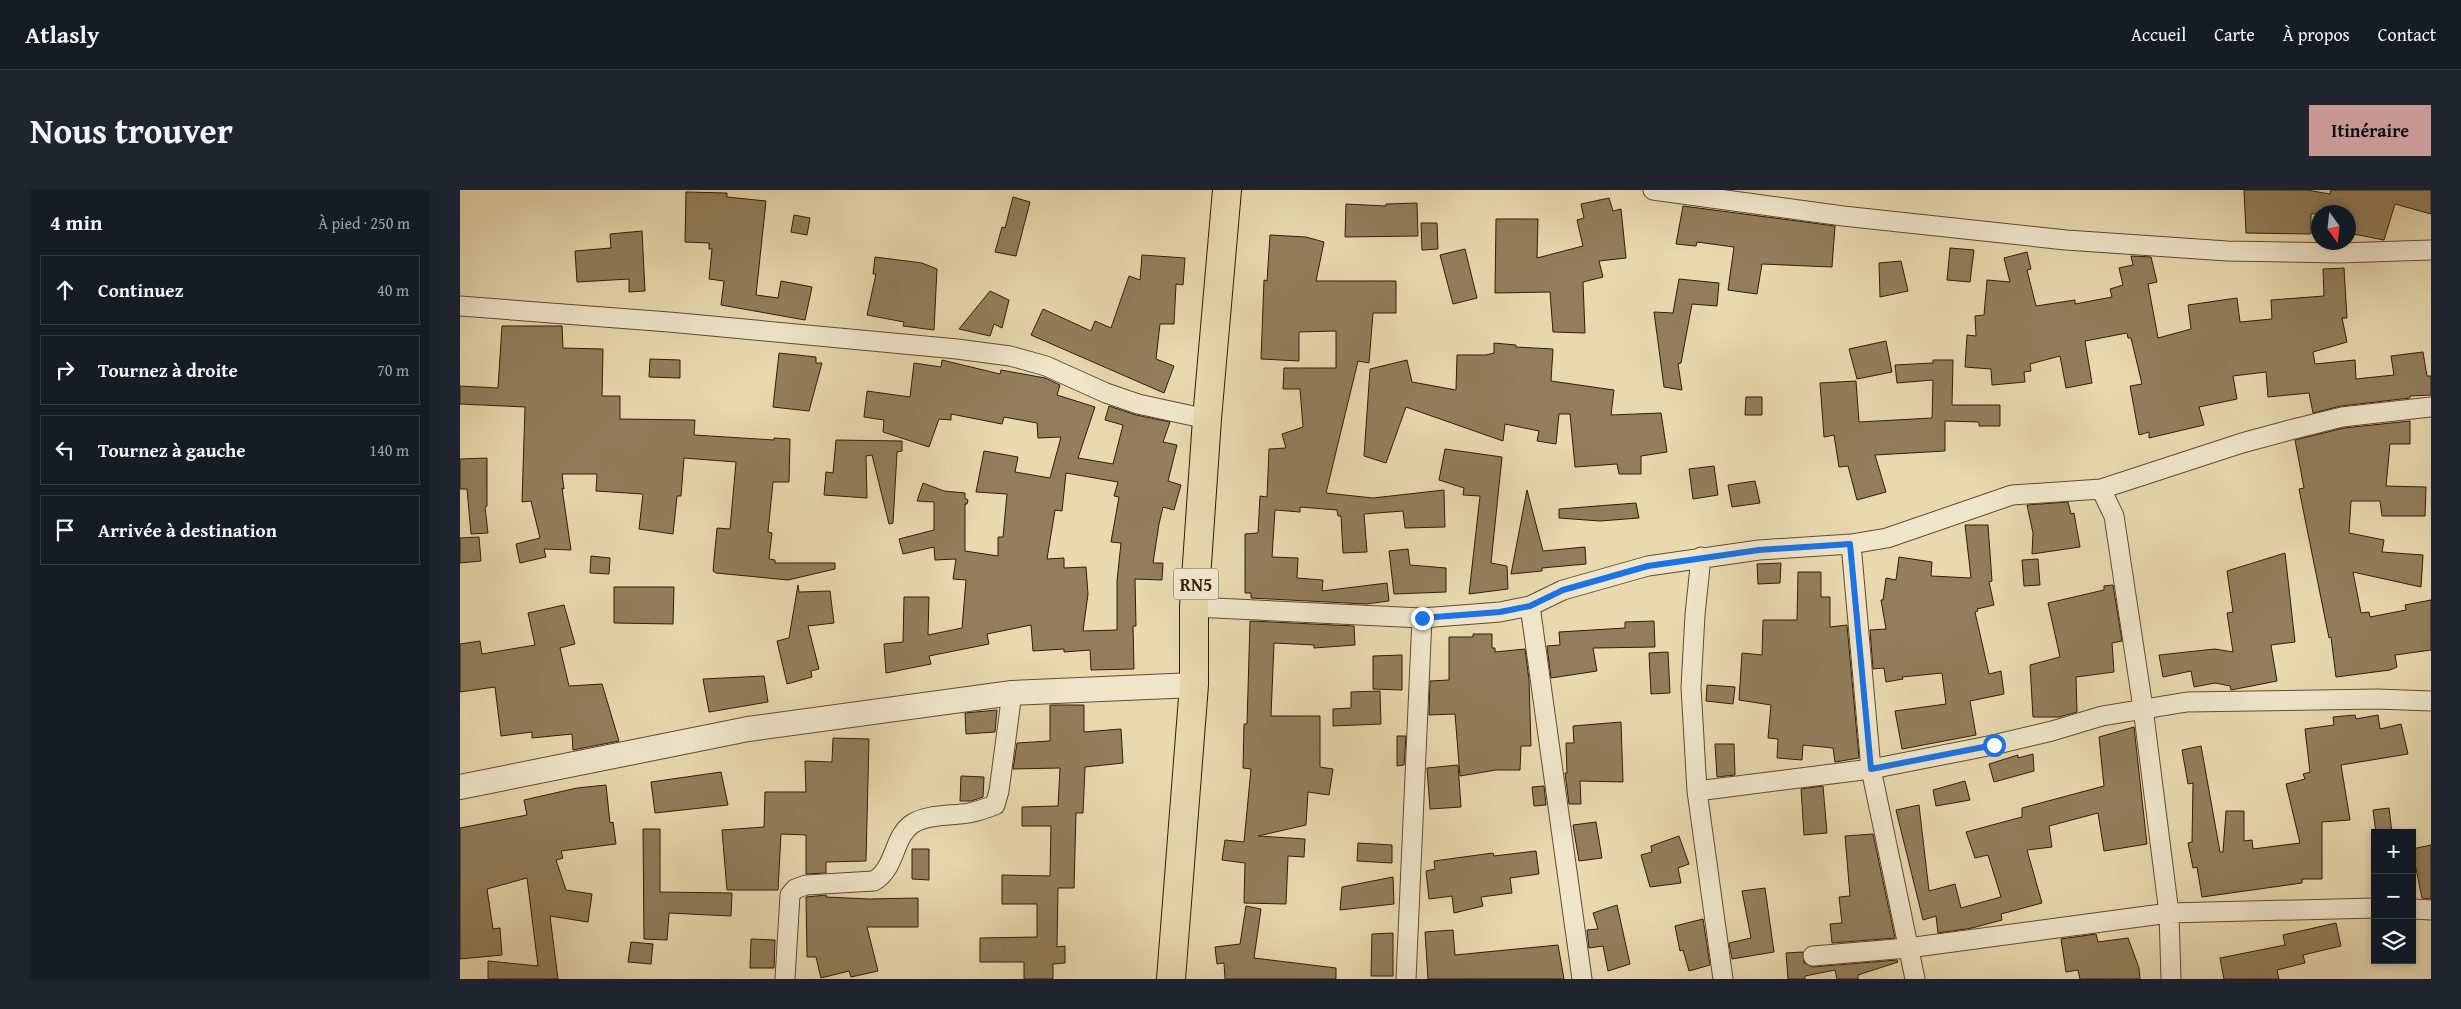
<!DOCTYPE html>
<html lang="fr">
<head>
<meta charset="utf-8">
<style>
	body { margin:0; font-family:"Gentium Book Plus",serif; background:#20242c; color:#f1f3f6 }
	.controls { position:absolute; right:15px; bottom:15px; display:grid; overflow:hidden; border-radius:0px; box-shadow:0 2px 8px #0003 }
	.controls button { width:45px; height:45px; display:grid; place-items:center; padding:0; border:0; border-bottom:1px solid #363941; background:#171b24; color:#f1f3f6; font:25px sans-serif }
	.compass { position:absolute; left:1851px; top:15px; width:45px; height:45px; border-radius:50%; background:#171b24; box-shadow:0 2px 8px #0003; rotate:165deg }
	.stop { position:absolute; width:15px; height:15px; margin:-11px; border:4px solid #1a73e8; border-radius:50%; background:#fff }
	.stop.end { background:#1a73e8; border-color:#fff; box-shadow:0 1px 5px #0008 }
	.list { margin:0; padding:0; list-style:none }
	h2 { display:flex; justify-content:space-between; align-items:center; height:65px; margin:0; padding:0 20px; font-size:21px }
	h2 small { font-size:16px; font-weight:400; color:#9ea1a6 }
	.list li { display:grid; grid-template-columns:32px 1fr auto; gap:15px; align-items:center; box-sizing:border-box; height:70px; margin:0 10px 10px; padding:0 10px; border:1px solid #363941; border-radius:0px }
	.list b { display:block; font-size:19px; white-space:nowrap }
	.list em { font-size:16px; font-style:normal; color:#9ea1a6 }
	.icon { flex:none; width:28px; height:28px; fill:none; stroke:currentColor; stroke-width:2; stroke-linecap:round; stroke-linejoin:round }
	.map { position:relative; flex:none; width:1971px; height:789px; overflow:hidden; border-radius:0px }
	header { display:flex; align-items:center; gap:30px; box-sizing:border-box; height:70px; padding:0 25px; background:#171b24; border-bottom:1px solid #363941 }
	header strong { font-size:24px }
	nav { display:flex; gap:28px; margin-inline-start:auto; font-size:18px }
	.intro { display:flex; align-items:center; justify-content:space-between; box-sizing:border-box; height:120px; padding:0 30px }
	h1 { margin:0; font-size:35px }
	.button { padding:12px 22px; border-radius:0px; background:#c59692; color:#111; font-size:18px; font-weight:700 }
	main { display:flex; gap:30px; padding:0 30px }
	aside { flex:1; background:#171b24; border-radius:0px; box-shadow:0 2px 8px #0003 }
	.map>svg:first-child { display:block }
	.building { fill:#927e5d; stroke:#341c04; fill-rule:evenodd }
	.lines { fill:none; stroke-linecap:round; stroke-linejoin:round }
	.minor-casing { stroke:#614b2f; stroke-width:21 }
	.tertiary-casing { stroke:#614b2f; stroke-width:26 }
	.trunk-casing { stroke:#341c04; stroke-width:30 }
	.minor { stroke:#f0e6cb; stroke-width:19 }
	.tertiary { stroke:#f0e6cb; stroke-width:24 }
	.trunk { stroke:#e8d9af; stroke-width:28 }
	.route { stroke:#1a73e8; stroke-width:6 }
	.labels { text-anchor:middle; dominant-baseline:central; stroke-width:4; stroke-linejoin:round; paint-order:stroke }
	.shield { fill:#f0e6cb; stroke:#6c5940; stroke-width:1 }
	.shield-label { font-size:18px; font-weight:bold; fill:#341c04 }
</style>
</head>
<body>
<header>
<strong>Atlasly</strong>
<nav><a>Accueil</a><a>Carte</a><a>À propos</a><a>Contact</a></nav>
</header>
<div class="intro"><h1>Nous trouver</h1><a class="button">Itinéraire</a></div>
<main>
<aside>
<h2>4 min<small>À pied · 250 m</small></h2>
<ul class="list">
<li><svg class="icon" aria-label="ahead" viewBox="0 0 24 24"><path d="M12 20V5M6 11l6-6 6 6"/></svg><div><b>Continuez</b></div><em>40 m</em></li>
<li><svg class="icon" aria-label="right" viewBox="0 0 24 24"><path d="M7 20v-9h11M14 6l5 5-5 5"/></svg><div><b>Tournez à droite</b></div><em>70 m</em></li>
<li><svg class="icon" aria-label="left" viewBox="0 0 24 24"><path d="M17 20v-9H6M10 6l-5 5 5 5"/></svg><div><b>Tournez à gauche</b></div><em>140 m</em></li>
<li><svg class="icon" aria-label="arrive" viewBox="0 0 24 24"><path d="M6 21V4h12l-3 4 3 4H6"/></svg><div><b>Arrivée à destination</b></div></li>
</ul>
</aside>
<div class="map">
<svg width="1971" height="789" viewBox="0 0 1971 789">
	<rect width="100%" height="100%" fill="#e8d9af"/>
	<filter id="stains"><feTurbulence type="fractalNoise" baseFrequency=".004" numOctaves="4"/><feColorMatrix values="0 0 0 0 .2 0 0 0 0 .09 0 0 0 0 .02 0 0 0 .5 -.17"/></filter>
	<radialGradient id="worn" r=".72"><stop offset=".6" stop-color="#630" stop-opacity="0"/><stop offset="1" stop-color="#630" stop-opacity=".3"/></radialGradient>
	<!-- building -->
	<path class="building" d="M1784,0h63l23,4 1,-4h100v24l-36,-10 -11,36 -36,-7v-21l-37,2v20l-65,-1z
		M226,2l41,1v4l39,4 -10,94 22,3 3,-17 31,6 -7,33 -84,-15 3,-24 -15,-2 3,-30h-3v-6l-24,-1z
		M553,7l17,5 -14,54 -21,-4 7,-25 3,1z
		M1149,8l4,13 8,-2 5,49 -27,3 4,16 -20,5 2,51 -32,-1 -3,-40 -55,1 1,-74h42l-1,39 46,-12 -6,-26 7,-2 -3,-14z
		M957,13l1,33 -73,1 1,-33 40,2v-2z
		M1223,16l152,20 -3,41 -70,-3 -5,30 -29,-4 6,-43 -37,-5 -1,4 -20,-2z
		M334,25l16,3 -3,17 -16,-3z
		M961,33h16l1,26 -16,1z
		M182,41l3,60 -16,1v-13l-52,3 -2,-31 36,-3 -1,-14z
		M810,45l36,2 18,5 -8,39h80v32h-23l-4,50 -11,-2 -32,132 47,5 71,-8 1,37 -40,1 -2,-17 -39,3 3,38 -24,1 -2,-37h-3l-1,-6 -37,-3v5l-25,-2 -3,47 26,1 -1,20 26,2 -1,11 65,-8 2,18 -23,3 -115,-6v-5h-6v-59l13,-1 2,-37 7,1 2,-48 17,-1 -4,-14 21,-7 -3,-38h-17l1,-21h52v-37l-37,1v29l-38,-2 3,-79 3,1z
		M1490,58l24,2 -4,32 -23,-2z
		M1005,59l12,49 -24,6 -13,-49z
		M1567,62l4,17 -4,1 9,36 39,-6v4l37,-7 -2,-8 13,-4 -4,-17 14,-3 -2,-9 20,1 6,25 -9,2 10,54 33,-9 -3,-24 49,-7 3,24 32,-3 -1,-19 53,-4 -1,-27 21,-1 3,50h-5l5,24 -34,10 2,12 40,-4 1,19 38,-4 -3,-19 32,-4 4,24h4v19l-21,1v2l-69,8 -28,7 -4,-20 -41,4 -2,-25 -33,4 4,23 -38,8 5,18 -55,13v-6l-10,3 -9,-49 12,-2 -11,-46h-3l-1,-5 -42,8 7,42 -26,5 -6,-32 -30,8 1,7 -7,1 1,10 -33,3 -1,-16 -26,-2 2,-32 9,1 -1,-20 9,-1 3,-35 23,2 -6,-24z
		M682,65l43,3 -2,27 -7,-1 -2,40h-14l-4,35 18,7 -10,27 -133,-58 12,-26 48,22 4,-10 16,7 18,-52 11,4z
		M415,67l47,6 15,6 -3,61 -31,-4 1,-4 -37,-7 9,-41h-3z
		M1441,71l7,30 -28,6 -1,-34z
		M1219,89l40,4 -2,23 -25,-2 -11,59 -3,1 4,26 -18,-3 -10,-75 19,1z
		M530,101l19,9 -7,28 -8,-4 -4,12 -31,-7z
		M42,136h60l1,22 40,1 -1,47h18v23l75,1 -1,15 80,5v-2l16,1 -1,43h-16l-5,50 4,1 -3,26 6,1v3h60v6l-47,11 -72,-7 -3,-2 4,-43 13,1 6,-67 -52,-4 -3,38h-4l-4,38 -34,-5 4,-35 -47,-3 1,-17h-35l2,15 -2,-1 9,62 -27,-1 2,8 -26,6 -4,-19 24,-6 -9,-37 -9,1 3,-95 -65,-3v-18l38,2z
		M1426,151l6,31 -35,7 -8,-30z
		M1034,153l22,2v2l37,2 -2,32 63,9 -3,25 50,-2 6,39 -26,4v18h-22l-2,-10 -42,3 -5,-53h-11l-3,30 -19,-3 2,-10 -34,-7 -2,17 -97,-34 -20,56 -22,-7 6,-87 37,-9 5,22 44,8 1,-35h29l8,-2z
		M319,163l37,4v6h6l-13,48 -36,-4z
		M190,169l30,1v18l-31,-1z
		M482,170l58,14 1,-4 44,8 15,7 -3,10 38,12 -17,51 35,6 10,-39 -18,-5 4,-14 27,9 34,7 -7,20 14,3 -9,36 13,4 -7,25 -11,-3 -4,17 -6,39h10l-1,17 -27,-1 1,47h-3l1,43 -43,1 -1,-20 -26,2v-3l-31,2 -2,-26 -44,9 2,10 -60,12 2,8 -45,9 -2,-29 19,-2 1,-45h25l-1,38 34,-7 4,-48 -13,-1 3,-20 -21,1 -1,-13 -31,7 -4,-15 35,-9v-28l-17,-1 6,-18 21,8 21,2v5l3,2 -1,4h-2v47l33,5v-19h5l4,-43 -31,-2 8,-41 34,6 -3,15 35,6 11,-41 -23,1 -1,-15 -33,-6 -2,7 -51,-10v6l-12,-1 -10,28 -46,-15 1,-12 -20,-3 3,-26 43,6 4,-34 27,4zM606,283l52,9 -4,14 5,1 -8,45 10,1 -4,38v49l-34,1 5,-37 -2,-27 -22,1v-10l-17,1 8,-49 7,1z
		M1473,170h20l-1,45h48v21h-21v-4l-34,-1v30l-70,4 11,37 -29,8 -9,-34 -9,1 -5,-32 -10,2 -4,-54 36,-2 3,41 73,-4 1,-38 -36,3 -2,-18 38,-2z
		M1286,207h16v18h-17z
		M1950,231v23h-20l-4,42 40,1 -1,29h-43l-2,-15h-29l-2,32 35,7 -2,12 41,3 -2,32 -68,-15 8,41 8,-1 1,5 36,-7 -1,-5 26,-5v50l-36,5 2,12 -7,3 -54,7 -5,-40 -2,1 -30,-149 5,-1 -9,-48 49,-12z
		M376,250l66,1v10l-5,1 -4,71 -4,1 -17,-69 -6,1 1,42 -43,-3 2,-23 7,1z
		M985,259l57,8 -11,106 16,3 1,23 -39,5 11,-98 -17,-1 1,-7 -25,-8z
		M27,268v48l-2,1 3,26 -17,1 -4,-45h-7v-30z
		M1254,276l4,29 -25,4 -4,-30z
		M1295,291l5,22 -28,4 -4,-22z
		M1067,300l16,61 42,-4 1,17 -44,4v3l-31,3z
		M1608,312l3,12 3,-1 6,34 -48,7 1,-21 -6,-28z
		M1176,313l3,15 -39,3 -41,-3v-9z
		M1505,335h23l4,56 -3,1 5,23 -17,4 1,2 -3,1 14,62 12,-3 3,23 -34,7 6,34 -74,14 -7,-38 51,-7 -4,-31 -40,4 1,2 -17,3 -2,-14 -11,1 -3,-39 16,-1 -5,-29h2l3,-22 10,2 3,-23 33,5 -1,14 40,2z
		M19,347l2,24 -21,2v-25z
		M948,359l2,16 36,3v24l-52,2 -5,-43z
		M1825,363l10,89 -24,3 6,36 -46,9 -1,-4 -15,-3 -21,4 -3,-16 -28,6 -4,-22 56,-6 18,3 -6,-39 6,-1 -6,-41z
		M131,366l19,2 -1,16 -19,-1z
		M1578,369l2,26 -16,1 -2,-26z
		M1321,373l-1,20 -22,1 -1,-20z
		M1338,382h23v25h9v30l17,-2 12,133 -24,4 -2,-14 -30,-3 -1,15 -25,-2 1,-19 -10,-1 3,-33 -32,-5 3,-47 20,2 1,-35h34z
		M338,395l1,7 31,-1 4,32 -26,3 11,43 -8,2 1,6 -25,7 -10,-43 12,-3z
		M1653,395l9,56 -10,2 2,29 -38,5 1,35 -18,5h-26l-3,-52 30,-8 -12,-54 56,-13v-4z
		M154,397h60l-1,37 -59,-1z
		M104,415l11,39 -15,4 9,38 33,-2 17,57 -46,9 -1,-16 -40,4v-6l-31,4 -6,-49 -35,5v-48l20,-3 2,13 53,-9 -7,-32z
		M790,431l104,5 1,19 -41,3v-3l-40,-2 -3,73h49v51l13,2 -4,26 -21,-3 -2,33 -48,11 47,3 -1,18 -16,-1 -2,48 -42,-1 1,-40 -23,-3 3,-20 19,2 7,-73 -8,-1 1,-44h3z
		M1194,431l1,26 -62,1 4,23 -46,7 -4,-32 13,-1 -1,-13 66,-4v-6z
		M1013,444h19v14h3v4l30,-3 4,31 2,66h-10l-1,24h-24l-36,6 -5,-62 -26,1 1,-34 19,-1v-43h24z
		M1208,462l2,41 -19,1 -2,-41z
		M942,465v35l-29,-1v-33z
		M304,486l4,26 -59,10 -6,-33z
		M1247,495l28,2 -2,17 -27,-3z
		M920,501l1,33 -48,2v-17l18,-1v-16z
		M590,515h34v27l37,-3 2,34 -38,4 -2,46h-7l-2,75h-16l-1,59 8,-1v17l-12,1v15h-29v-17h-44v-24l57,-1v-33h-35v-29l48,1 1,-50h-29v-19l36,-1 2,-38 -47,1 4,-26 33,-2z
		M537,520l-2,22 -29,2 -1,-21z
		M1895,525l1,4 22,-4 2,14 21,-5 7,30 -67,11 9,55 -28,2v57h-20v4l-100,14 -5,-30 -4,1 -5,-25 4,-1 1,-59 -5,1 -6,-34 19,-4 19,106h3l3,-41h18v30l8,-1 1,9 47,-6 -14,-59 19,-5 -2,-5 7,-2 -5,-43 29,-4 -1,-8z
		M1161,532l2,60 -43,-1 1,23h-12l-4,-31h2l-1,-30h8l-1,-17z
		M1674,537l13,117 -43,7 -6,-38 -49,13 3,21 -25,3 15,53 -41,11 1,6 -30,8 -34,5 -2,-17 -13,4 -27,-110 23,-5 10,86 26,-7 6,24 40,-11 -13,-42 -13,3 -9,-26 56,-15v-9l82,-22 -5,-49z
		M937,546h9l-2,29 -7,1z
		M373,548l36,1 -3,122 -40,1v11l-20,1v-39l-25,-1 -3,56h-51l-5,-60 42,-3 1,-35h41l-1,-31 27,1z
		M1255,554h19l1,31 -18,2z
		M1573,564l1,17 -40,11 -5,-18 29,-9v3z
		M998,575l3,42 -31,2 -3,-41z
		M261,582l7,33 -73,8 -4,-31z
		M501,586l23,1 -1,20 -12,4h-11z
		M1505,591l5,19 -34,6 -3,-16z
		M146,595l4,38 3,-1 3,22 -55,7 2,7 -7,2 10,30 26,4 -4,28 -38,-6 8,63h-70v-18l50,5 -11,-88 -40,11 6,40 7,-1 2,27 -42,4v-131l67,-13 -3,-15 53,-12z
		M1084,596l2,19 -12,1 -2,-19z
		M1363,596l4,47 -23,2 -3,-46z
		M1929,618l3,25h-16l-3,-23z
		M1136,632l6,36 -23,3 -6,-36z
		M183,639h17v63l72,1 -1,23 -62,-3 -2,27 -23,-1z
		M1413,644l22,104 -63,5 -2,-19 12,-1 -3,-26 11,-1 -5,-60z
		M1219,646l10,28 -11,4 3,15 -31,4 -9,-32 11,-3 -1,-6z
		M898,653l34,2v18l-35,-2z
		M1971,655v54l-9,-1 -10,-49z
		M452,659h17v31l-17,-1z
		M1076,661l3,23 -29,4 2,15 -31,4 2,9 -29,7 -2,-17 -23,3 -3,-28 9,-2 -1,-8 59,-8 1,3z
		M933,687l1,27 -54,6 2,-23z
		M1305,698l9,64 -42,7 -3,-16 22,-5 -9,-47z
		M366,705v2l43,2 49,-1v29h-51l11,44 -27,6 -2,-6 -28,7 -5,-21h-9l-1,-60z
		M1157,715l13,59 -22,7 -5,-25 -14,2 -2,-18 11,-1 -5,-16z
		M786,716l15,3 -7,49 82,10v11h-111l-1,-16 -7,1 -2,-17 25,-3z
		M1243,729l7,46 -21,6 -6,-21 -3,1 -5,-25z
		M1876,733l5,23 -38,9 2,8 -28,7 2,9h-55l-4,-21 65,-13 -2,-10z
		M993,740l2,25 103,-10 6,34h-136l-3,-47z
		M933,743v43h-22l1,-42z
		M1636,744l2,8 30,-4 11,30 1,11h-60l-2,-9 -12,2 -5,-33z
		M291,749l24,1 -1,28h-24z
		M171,752l22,2 -2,20 -23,-2z
		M1343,762l1,11 9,4 84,-7 1,2 -40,13v4h-21l-2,-9 -30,6v3h-17l-2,-26z"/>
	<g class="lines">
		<defs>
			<path id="minor" d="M1193,0l190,26 223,24 161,11 113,2 91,-3
				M0,116l209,16 288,27 53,7 36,10 60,27 32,11 69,15
				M1641,299l141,-46 48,-13 52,-13 89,-10
				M1391,354l20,225 44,210
				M1241,367l-6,58 -4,72 6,104 26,188
				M1070,416l52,373
				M734,417l228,11 78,-6 30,-6 33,-16 85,-24 111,-16 92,-6 36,-6 125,-43 89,-6 13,27 29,192 26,205 2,66
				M1237,601l174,-22 122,-24 59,-14 50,-15 85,-14 190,-3 54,2
				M1952,719l19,1
				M1353,766l95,-8 261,-35 206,-5
				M325,789l5,-84 5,-6 11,-4 68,-4c22,-13 19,-44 38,-57 15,-10 40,-8 57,-11 9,-2 18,-5 26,-8l4,-14 13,-98
				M946,789l16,-361"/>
			<path id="tertiary" d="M0,597l288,-58 264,-36 182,-8"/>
			<path id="trunk" d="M711,789l23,-294v-78l13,-188 20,-229"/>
		</defs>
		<!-- minor casing -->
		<use href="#minor" class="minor-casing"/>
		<!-- tertiary casing -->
		<use href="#tertiary" class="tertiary-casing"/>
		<!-- trunk casing -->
		<use href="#trunk" class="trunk-casing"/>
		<!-- minor -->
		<use href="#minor" class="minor"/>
		<!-- tertiary -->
		<use href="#tertiary" class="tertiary"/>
		<!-- trunk -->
		<use href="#trunk" class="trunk"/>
	</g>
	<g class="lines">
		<!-- route -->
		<path class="route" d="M962,428l78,-6 30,-6 33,-16 85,-24 111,-16 91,-6 21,225 123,-24"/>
	</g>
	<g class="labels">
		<!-- shield labels -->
		<rect class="shield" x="713.5" y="378.5" width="45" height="31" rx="4"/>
		<g class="shield-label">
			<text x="736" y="394">RN5</text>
		</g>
	</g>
	<rect width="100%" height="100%" filter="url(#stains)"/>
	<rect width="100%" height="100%" fill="url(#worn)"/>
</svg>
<div class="controls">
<button>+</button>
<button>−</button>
<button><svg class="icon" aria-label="layers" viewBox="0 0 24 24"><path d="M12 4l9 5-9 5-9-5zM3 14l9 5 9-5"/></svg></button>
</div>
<svg class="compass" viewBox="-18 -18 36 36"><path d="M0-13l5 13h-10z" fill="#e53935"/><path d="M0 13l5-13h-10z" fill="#9ea1a6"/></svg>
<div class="stop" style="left:1534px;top:555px"></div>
<div class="stop end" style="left:962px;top:428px"></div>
</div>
</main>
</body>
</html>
